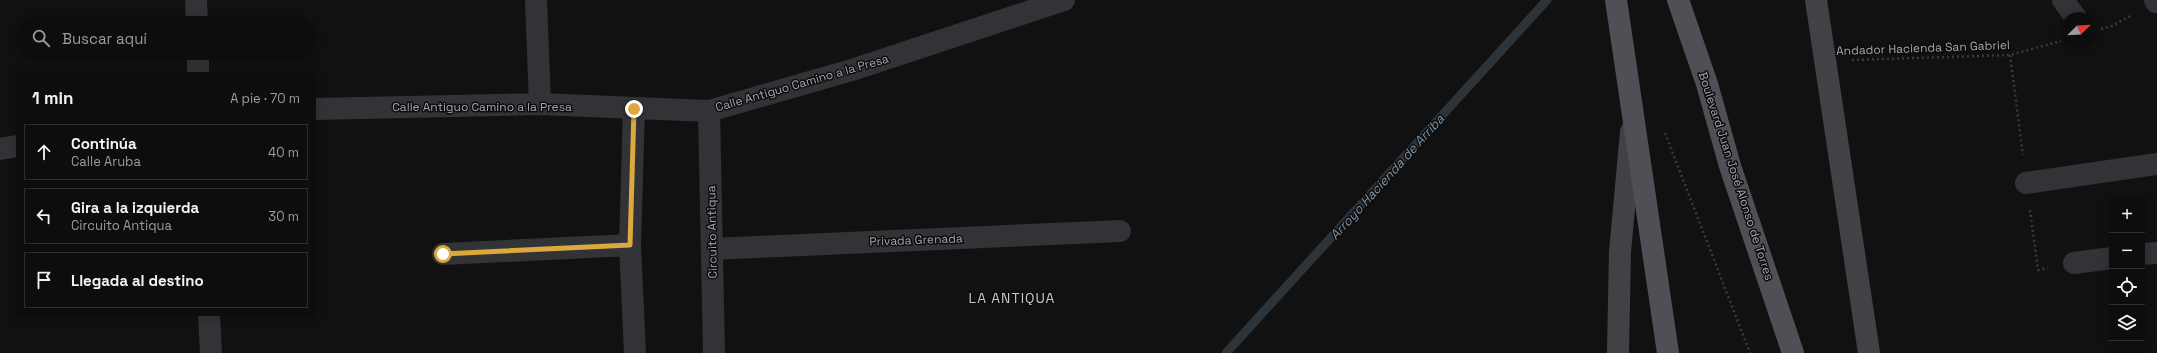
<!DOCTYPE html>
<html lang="es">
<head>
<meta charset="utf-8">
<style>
	body { margin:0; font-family:"Space Grotesk",sans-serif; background:#161617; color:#f1f3f6 }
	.controls { position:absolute; right:12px; bottom:12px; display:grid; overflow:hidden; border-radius:0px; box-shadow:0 2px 10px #0003 }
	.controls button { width:36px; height:36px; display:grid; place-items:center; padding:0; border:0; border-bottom:1px solid #2d2d2e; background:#0d0d0e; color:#f1f3f6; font:20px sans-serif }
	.compass { position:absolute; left:2061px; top:12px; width:36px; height:36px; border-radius:50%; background:#0d0d0e; box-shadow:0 2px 10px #0003; rotate:66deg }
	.stop { position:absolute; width:12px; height:12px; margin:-9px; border:3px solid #dda83e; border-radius:50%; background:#fff }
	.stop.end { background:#dda83e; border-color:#fff; box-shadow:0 1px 4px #0008 }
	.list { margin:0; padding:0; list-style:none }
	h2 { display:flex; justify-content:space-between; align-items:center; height:52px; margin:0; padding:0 16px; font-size:17px }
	h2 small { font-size:13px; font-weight:400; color:#9a9c9e }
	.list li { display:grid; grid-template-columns:26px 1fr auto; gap:12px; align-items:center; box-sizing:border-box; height:56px; margin:0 8px 8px; padding:0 8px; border:1px solid #2d2d2e; border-radius:0px }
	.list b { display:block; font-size:15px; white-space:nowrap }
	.list p { margin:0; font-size:13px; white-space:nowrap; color:#9a9c9e }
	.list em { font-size:13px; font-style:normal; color:#9a9c9e }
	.icon { flex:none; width:22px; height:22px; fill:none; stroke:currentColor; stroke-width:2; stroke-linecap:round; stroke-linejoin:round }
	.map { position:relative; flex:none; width:2157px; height:353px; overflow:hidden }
	.search { position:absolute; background:#0d0d0e; box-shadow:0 2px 10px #0003; left:16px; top:16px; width:300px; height:44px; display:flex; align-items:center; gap:10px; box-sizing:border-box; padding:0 14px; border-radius:22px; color:#9a9c9e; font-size:15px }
	.panel { position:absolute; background:#0d0d0e; box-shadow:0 2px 10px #0003; left:16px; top:72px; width:300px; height:244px; border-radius:0px }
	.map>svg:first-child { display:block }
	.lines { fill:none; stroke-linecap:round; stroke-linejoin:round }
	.stream { stroke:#2c3339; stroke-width:9 }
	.path { stroke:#383a3e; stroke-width:2.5; stroke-dasharray:2 3; stroke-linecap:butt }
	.street { stroke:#323337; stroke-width:22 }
	.secondary { stroke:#414246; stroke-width:22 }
	.primary { stroke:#4f5055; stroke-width:22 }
	.route { stroke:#dda83e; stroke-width:5 }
	.labels { text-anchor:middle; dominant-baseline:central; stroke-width:3; stroke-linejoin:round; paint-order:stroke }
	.street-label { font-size:12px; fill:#a4a8b1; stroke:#0c0c0d }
	.water-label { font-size:13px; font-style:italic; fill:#7e95a9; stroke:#0c0c0d }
	.quarter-label { font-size:14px; letter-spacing:1px; fill:#c4c7ce; stroke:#0c0c0d }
</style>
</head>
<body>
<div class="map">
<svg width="2157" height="353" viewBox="0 0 2157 353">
	<rect width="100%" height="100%" fill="#111112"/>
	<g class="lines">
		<!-- stream -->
		<path class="stream" d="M1226,353l321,-353"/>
		<!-- path -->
		<path class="path" d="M2101,29l11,-3 20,-11
			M2010,55l13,100
			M1852,60l158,-5 51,-14
			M1665,133l85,220
			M2030,210l8,60 10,-2"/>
		<!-- street -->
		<path class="street" d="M196,0l1,23
			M536,0l4,104
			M2063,0l13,18
			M2155,0l1,2
			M198,53v20
			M315,109l225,-5 169,7 146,-42 209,-69
			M634,109l-4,136 5,108
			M709,111l5,242
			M0,149l17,-3
			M2026,183l131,-19
			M712,249l408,-18
			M443,254l187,-9
			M2142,254l15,-1
			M2074,263l38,-5
			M209,315l2,38"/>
		<!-- secondary -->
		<path class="secondary" d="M1816,0l53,353
			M1618,353l2,-101 11,-120"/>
		<!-- primary -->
		<path class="primary" d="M1616,0l52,353
			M1678,0l29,84 23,82 63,187"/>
	</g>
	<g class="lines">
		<!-- route -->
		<path class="route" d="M443,254l187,-9 4,-136"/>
	</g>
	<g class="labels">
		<!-- street labels -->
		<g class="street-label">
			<text transform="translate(1923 48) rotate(-2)">Andador Hacienda San Gabriel</text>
			<text transform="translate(802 83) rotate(-16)">Calle Antiguo Camino a la Presa</text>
			<text x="482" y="107">Calle Antiguo Camino a la Presa</text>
			<text transform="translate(1736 176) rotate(72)">Boulevard Juan José Alonso de Torres</text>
			<text transform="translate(712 232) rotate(-91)">Circuito Antiqua</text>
			<text transform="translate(916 240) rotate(-2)">Privada Grenada</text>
		</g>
		<!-- water labels -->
		<g class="water-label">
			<text transform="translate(1387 177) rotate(-48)">Arroyo Hacienda de Arriba</text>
		</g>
		<!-- quarter labels -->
		<g class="quarter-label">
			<text x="1012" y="298">LA ANTIQUA</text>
		</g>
	</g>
</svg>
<div class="controls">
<button>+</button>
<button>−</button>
<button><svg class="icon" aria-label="locate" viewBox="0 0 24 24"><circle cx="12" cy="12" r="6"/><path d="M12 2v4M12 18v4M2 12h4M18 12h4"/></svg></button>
<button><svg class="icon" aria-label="layers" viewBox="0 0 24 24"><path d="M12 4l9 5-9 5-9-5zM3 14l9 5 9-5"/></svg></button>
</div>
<svg class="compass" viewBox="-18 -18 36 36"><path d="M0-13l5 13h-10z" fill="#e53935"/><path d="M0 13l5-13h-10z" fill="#9a9c9e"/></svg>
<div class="stop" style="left:443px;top:254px"></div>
<div class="stop end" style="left:634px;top:109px"></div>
<div class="search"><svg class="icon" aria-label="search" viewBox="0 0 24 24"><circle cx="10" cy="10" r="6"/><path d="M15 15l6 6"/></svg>Buscar aquí</div>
<section class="panel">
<h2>1 min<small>A pie · 70 m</small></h2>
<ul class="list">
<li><svg class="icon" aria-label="ahead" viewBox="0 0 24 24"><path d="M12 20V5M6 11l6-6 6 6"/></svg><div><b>Continúa</b><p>Calle Aruba</p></div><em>40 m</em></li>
<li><svg class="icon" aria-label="left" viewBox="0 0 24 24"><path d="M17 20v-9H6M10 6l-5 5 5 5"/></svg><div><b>Gira a la izquierda</b><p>Circuito Antiqua</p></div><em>30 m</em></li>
<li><svg class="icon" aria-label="arrive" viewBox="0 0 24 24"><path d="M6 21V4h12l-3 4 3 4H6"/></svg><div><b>Llegada al destino</b></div></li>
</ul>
</section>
</div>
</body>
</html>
